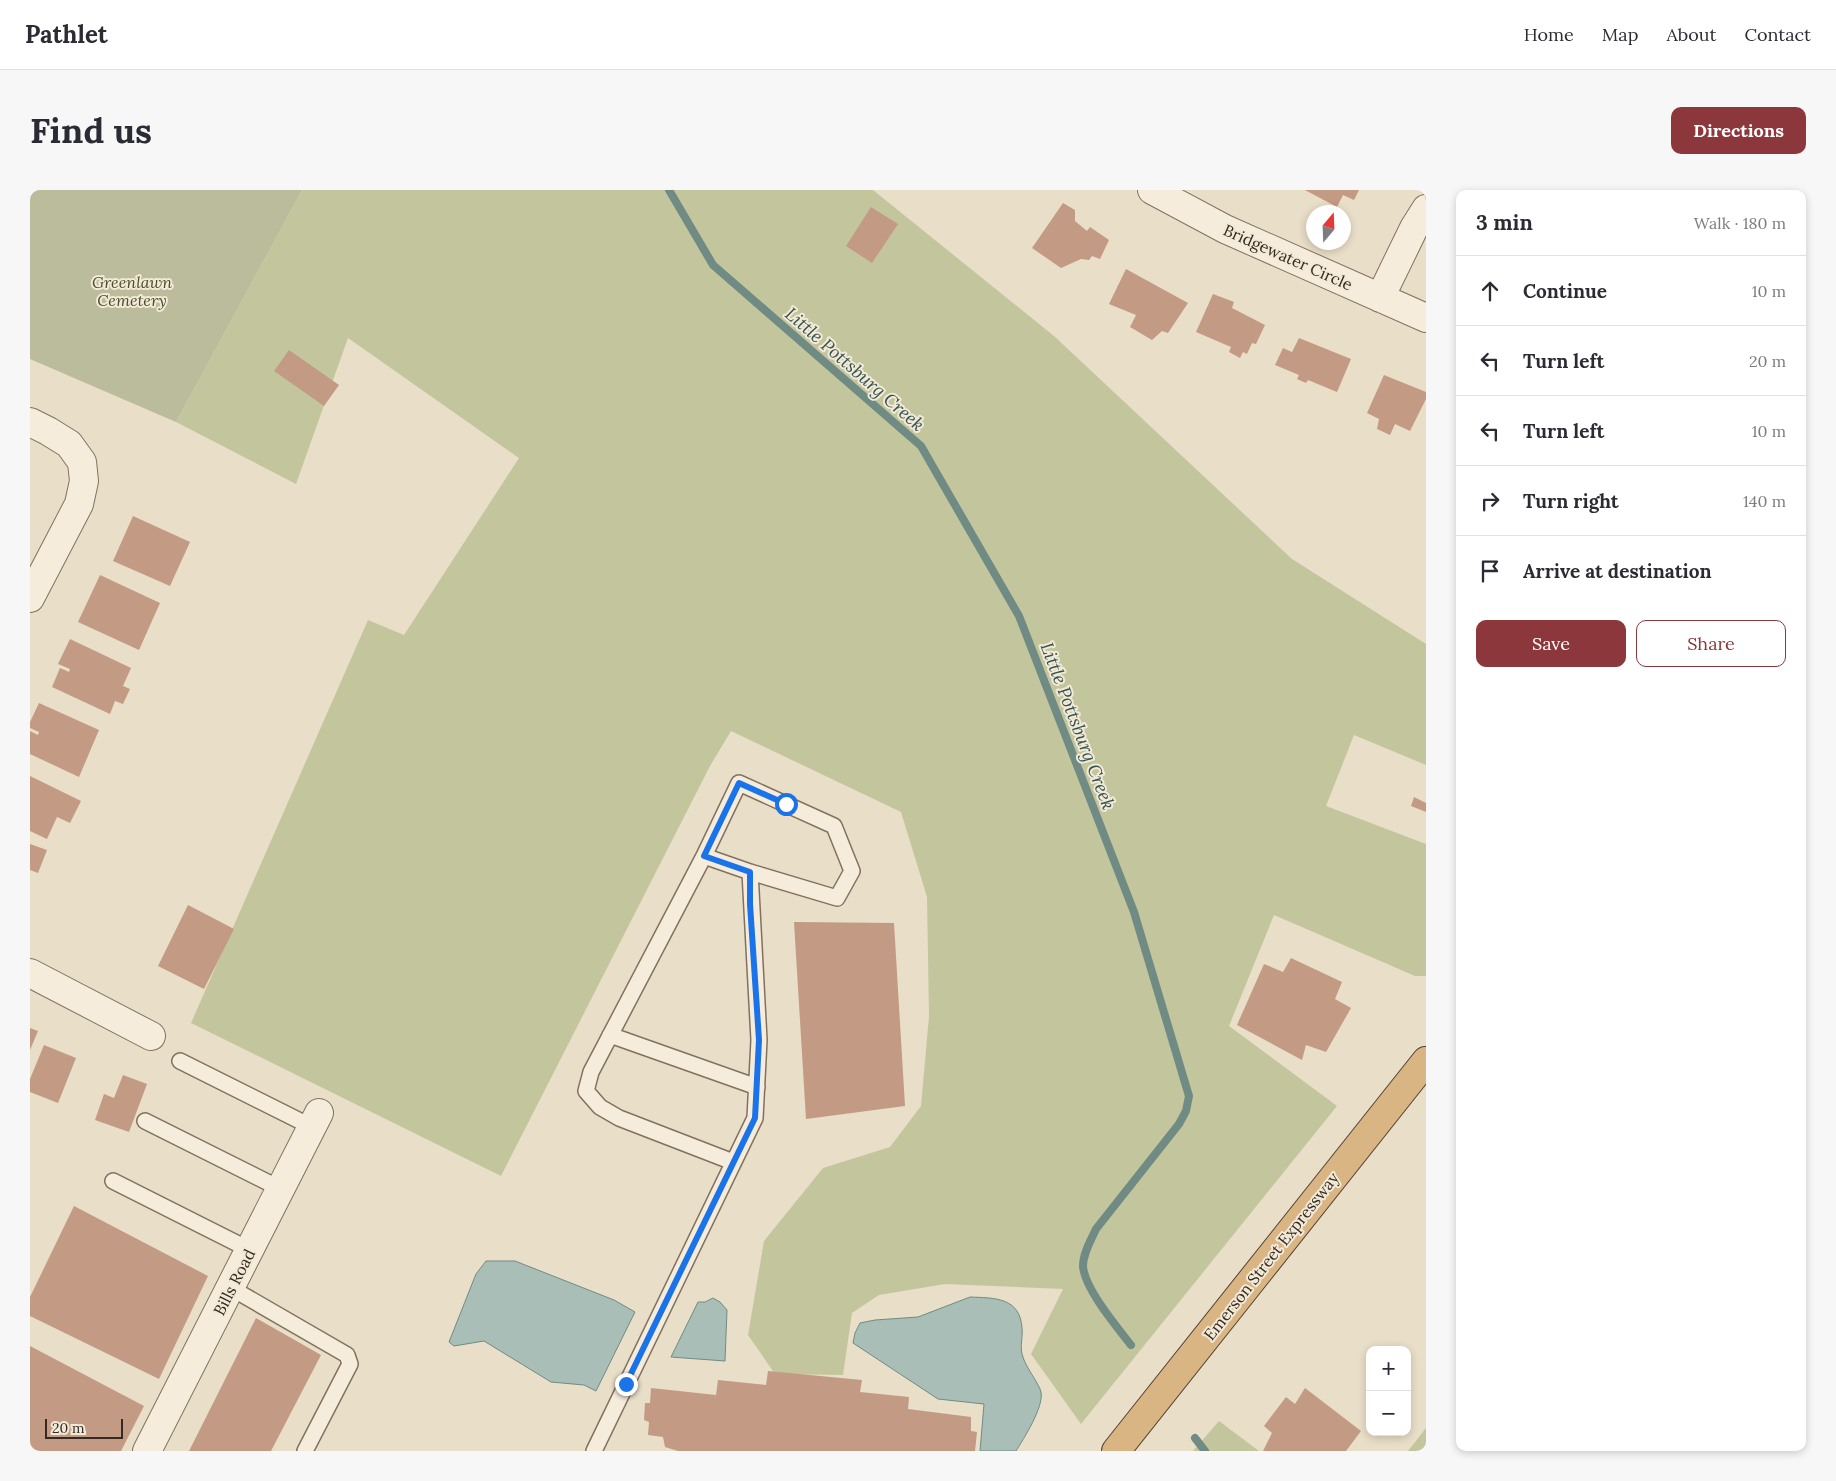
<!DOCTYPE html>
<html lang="en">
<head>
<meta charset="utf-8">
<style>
	body { margin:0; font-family:Lora,serif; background:#f7f7f7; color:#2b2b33 }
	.controls { position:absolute; right:15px; bottom:15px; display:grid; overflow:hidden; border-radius:10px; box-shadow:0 2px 8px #0003 }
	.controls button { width:45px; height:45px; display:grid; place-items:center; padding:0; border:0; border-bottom:1px solid #e1e1e2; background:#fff; color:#2b2b33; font:25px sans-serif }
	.compass { position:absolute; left:1276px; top:15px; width:45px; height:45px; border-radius:50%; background:#fff; box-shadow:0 2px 8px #0003; rotate:19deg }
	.scale { position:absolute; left:15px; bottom:12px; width:78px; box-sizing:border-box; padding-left:5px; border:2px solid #352a21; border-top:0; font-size:14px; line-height:18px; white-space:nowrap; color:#352a21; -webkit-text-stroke:4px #f2e9d7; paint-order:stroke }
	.stop { position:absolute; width:15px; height:15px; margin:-11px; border:4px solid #1a73e8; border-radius:50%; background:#fff }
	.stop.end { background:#1a73e8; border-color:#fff; box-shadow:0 1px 5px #0008 }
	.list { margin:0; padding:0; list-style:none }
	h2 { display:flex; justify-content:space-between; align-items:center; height:65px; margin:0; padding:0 20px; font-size:21px }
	h2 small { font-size:16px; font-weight:400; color:#7c7c81 }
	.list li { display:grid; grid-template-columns:32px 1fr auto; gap:15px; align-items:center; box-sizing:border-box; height:70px; padding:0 20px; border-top:1px solid #e1e1e2 }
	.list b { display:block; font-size:19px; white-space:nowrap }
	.list em { font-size:16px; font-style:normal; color:#7c7c81 }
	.actions { display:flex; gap:10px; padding:15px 20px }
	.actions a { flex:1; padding:11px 0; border:1px solid #8b373b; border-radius:10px; text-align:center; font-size:18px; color:#8b373b }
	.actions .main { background:#8b373b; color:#fff }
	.icon { flex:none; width:28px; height:28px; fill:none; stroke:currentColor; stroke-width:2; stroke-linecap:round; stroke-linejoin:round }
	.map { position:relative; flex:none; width:1396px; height:1261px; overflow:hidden; border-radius:10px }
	header { display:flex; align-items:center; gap:30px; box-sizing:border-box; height:70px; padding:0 25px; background:#fff; border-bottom:1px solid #e1e1e2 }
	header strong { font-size:24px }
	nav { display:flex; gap:28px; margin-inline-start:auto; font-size:18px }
	.intro { display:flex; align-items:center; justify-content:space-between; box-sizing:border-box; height:120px; padding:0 30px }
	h1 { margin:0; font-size:35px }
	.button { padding:12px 22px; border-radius:10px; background:#8b373b; color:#fff; font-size:18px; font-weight:700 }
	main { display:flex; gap:30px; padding:0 30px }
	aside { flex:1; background:#fff; border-radius:10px; box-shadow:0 2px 8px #0003 }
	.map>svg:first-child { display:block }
	.green { fill:#c3c69d }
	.cemetery { fill:#babc9b }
	.water { fill:#a9beb7; stroke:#708b83 }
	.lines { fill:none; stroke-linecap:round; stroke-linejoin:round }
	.stream { stroke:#708b83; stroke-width:8 }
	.building { fill:#c39a83 }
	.service-casing { stroke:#83715f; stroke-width:18 }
	.minor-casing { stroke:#83715f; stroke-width:30 }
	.trunk-casing { stroke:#524033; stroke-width:30 }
	.service { stroke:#f5ecdb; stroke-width:15 }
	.minor { stroke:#f5ecdb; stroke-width:28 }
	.trunk { stroke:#dab584; stroke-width:28 }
	.route { stroke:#1a73e8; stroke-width:6 }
	.labels { text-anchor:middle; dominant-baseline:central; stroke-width:4; stroke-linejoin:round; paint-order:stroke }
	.street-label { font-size:16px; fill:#352a21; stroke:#f2e9d7 }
	.park-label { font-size:16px; font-style:italic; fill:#484f2a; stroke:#f2e9d7 }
	.water-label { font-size:18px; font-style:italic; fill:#325350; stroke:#f2e9d7 }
</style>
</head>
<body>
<header>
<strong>Pathlet</strong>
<nav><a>Home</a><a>Map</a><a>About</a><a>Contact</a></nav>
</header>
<div class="intro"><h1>Find us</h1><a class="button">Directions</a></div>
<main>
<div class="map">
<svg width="1396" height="1261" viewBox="0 0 1396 1261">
	<rect width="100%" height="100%" fill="#e9dec8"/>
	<!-- green -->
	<path class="green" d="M272,0h571l181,146 238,223 134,85v121l-72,-30 -28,71 100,38v132h-11l-141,-61 -45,111 108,80 -256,318 -50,-70 32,-65 -118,-5 -66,11 -27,18 -9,62 -68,-1 -27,-39 16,-94 59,-73 67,-21 31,-41 8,-90 -2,-119 -26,-85 -170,-81 -21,35 -209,410 -310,-153 177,-403 36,15 115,-177 -171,-120 -52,146 -120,-62z
		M1189,1231l40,30h-66z
		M1396,1238v23h-18z"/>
	<!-- cemetery -->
	<path class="cemetery" d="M0,0h272l-126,232 -146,-63z"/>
	<!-- water -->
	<path class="water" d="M456,1071h29l99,39 21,12 -39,79 -12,-6 -33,-3 -67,-41 -30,5 -5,-4 27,-68z
		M940,1107c24,1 50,0 52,31 1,8 -2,18 0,26 3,13 17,29 19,38 3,15 -17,46 -25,59h-36l4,-47 -46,-5 -85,-56 2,-10 5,-10 15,-3 43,-3z
		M683,1108l7,4 7,8 -2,51 -54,-4 27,-55h7z"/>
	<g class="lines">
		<!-- stream -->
		<path class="stream" d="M639,0l44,75 208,181 98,170 115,296 55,184 -3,15 -7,13 -83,105c-5,11 -13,24 -13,37 1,22 34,61 48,79
			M1165,1248l10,13"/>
	</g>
	<!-- building -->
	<path class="building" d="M1275,0h54l-5,10 -11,-5 -6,12z
		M1033,13l12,7v11l12,10 3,-4 19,13 -9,19 -8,-3 -3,4 -8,-1 -20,9 -29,-20z
		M841,17l27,17 -26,39 -26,-17z
		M1096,79l62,34 -20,30 -6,-2 -10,9 -22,-13 6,-12 -27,-11z
		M1183,104l21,8 -2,6 33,17 -9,19 -4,-1 -5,11 -4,-2 -3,6 -11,-6 2,-5 -35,-15z
		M1269,148l52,21 -14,33 -29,-12 -2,3 -9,-4 2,-4 -24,-10 8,-17 9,4z
		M259,160l50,35 -15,21 -50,-35z
		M1354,185l42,17v7l-16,32 -15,-7 -5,11 -13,-6 2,-10 -12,-6z
		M103,326l57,26 -20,44 -57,-25z
		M70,385l60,28 -21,47 -61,-28z
		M40,449l61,29 -8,18 7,3 -7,15 -8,-3 -5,13 -58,-27 8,-19 9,4 1,-3 -12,-5z
		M9,513l60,27 -20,47 -49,-23v-23l8,4 1,-3 -9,-4v-6z
		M0,586l51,25 -11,22 -13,-6 -10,22 -17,-8z
		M1384,607l12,6v9l-15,-6z
		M0,654l17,6 -9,23 -8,-3z
		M158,715l46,24 -30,60 -46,-23z
		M764,732l100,1 11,183 -99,13z
		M1261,768l51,24 -7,17 16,9 -25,44 -20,-7 -4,15 -65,-35 27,-61 19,8z
		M0,838l8,3 -8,19z
		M14,855l32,13 -18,45 -28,-11v-13z
		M93,885l24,9 -18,48 -34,-12 9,-26 10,4z
		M44,1016l134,70 -49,103 -129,-63v-19z
		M226,1128l65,37 -50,96h-82z
		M0,1156l114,60 -23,45h-91z
		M738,1181l94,9 -2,12 49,5 -1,12 63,8v14l6,1 -2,19h-297l-13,-4 -2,-10 -15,-2 1,-13 -5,-2 1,-17h5l1,-15 65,7 2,-15 48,5z
		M1275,1198l56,43 -15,20h-83l9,-18 -8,-7 22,-29 9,7z"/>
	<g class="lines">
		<defs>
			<path id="service" d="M709,593l95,43 18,45 -15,27 -87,-26 -46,-16z
				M674,666l-113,216 -5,19 14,16 19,11 114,44
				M580,845l147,52
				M150,871l132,66
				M115,931l136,68
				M83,991l137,69
				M201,1098l116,67 3,9 -45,87
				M564,1261l161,-333 4,-78 -9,-168"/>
			<path id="minor" d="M1122,0l73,39 201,89
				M1350,108l34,-70 12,-19
				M0,232l18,9 21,13 13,18 2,19 -5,23 -49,94
				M0,783l121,63
				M117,1261l172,-338"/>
			<path id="trunk" d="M1086,1261l310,-390"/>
		</defs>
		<!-- service casing -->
		<use href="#service" class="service-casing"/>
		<!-- minor casing -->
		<use href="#minor" class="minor-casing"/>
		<!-- trunk casing -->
		<use href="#trunk" class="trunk-casing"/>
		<!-- service -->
		<use href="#service" class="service"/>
		<!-- minor -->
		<use href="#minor" class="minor"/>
		<!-- trunk -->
		<use href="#trunk" class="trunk"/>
	</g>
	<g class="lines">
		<!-- route -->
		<path class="route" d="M596,1194l129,-266 4,-78 -9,-136v-32l-46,-16 35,-73 47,21"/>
	</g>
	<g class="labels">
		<!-- street labels -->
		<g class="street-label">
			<text transform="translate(1258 67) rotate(24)">Bridgewater Circle</text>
			<text transform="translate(1241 1066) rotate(-52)">Emerson Street Expressway</text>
			<text transform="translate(204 1092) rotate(-63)">Bills Road</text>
		</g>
		<!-- park labels -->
		<g class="park-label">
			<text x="102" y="92">Greenlawn<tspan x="102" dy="18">Cemetery</tspan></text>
		</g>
		<!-- water labels -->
		<g class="water-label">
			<text transform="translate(825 179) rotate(41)">Little Pottsburg Creek</text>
			<text transform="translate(1048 536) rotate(69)">Little Pottsburg Creek</text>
		</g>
	</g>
</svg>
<div class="controls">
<button>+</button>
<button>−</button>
</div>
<svg class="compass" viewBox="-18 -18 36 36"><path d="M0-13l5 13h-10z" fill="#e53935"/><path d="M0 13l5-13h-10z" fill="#7c7c81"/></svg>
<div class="scale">20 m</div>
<div class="stop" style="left:756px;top:614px"></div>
<div class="stop end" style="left:596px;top:1194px"></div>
</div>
<aside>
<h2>3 min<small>Walk · 180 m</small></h2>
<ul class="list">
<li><svg class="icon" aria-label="ahead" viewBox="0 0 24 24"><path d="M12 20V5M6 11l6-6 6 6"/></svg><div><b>Continue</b></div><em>10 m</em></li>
<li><svg class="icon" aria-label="left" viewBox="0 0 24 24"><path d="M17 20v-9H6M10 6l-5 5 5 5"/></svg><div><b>Turn left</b></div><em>20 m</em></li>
<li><svg class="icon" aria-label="left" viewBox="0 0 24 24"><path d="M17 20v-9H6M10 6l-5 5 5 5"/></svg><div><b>Turn left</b></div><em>10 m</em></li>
<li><svg class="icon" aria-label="right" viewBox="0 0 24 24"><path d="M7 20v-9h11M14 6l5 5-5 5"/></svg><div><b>Turn right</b></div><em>140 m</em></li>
<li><svg class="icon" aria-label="arrive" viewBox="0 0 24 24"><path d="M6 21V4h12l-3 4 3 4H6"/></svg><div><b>Arrive at destination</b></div></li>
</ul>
<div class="actions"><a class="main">Save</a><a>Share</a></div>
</aside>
</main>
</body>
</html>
